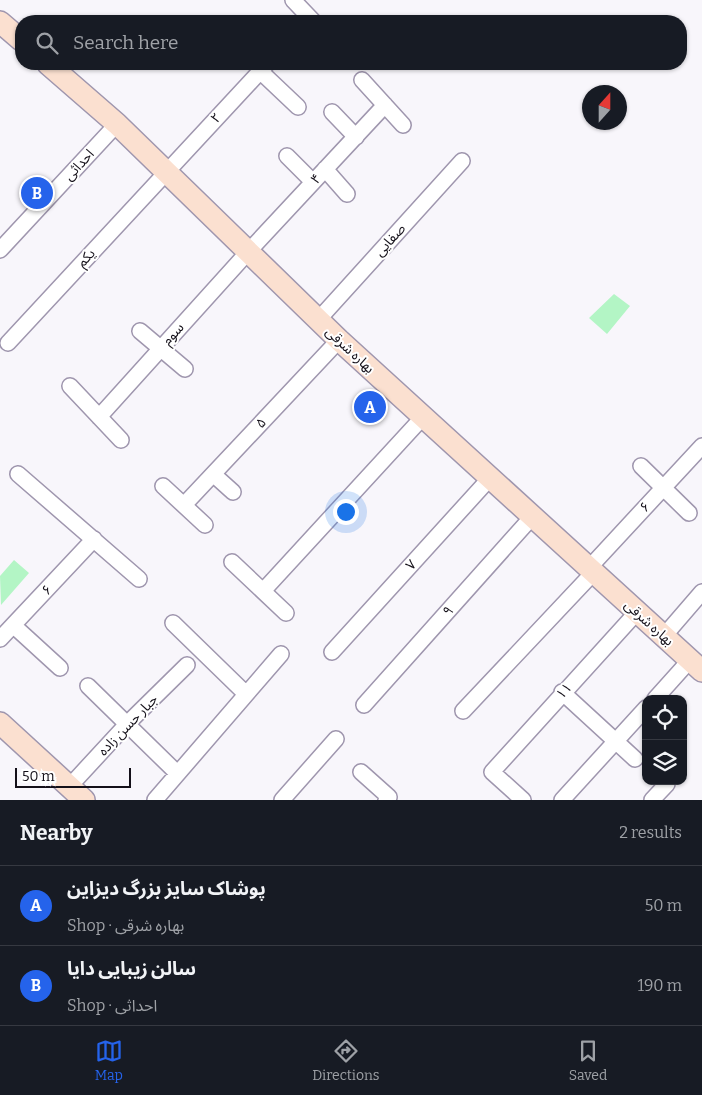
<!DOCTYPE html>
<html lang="en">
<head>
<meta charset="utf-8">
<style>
	body { margin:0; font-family:Bitter,"Noto Sans Arabic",serif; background:#242831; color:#f1f3f6 }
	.controls { position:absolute; right:15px; bottom:15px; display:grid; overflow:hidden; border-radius:10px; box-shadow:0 1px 4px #0004 }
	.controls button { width:45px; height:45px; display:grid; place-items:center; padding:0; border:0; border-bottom:1px solid #363941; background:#171b24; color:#f1f3f6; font:25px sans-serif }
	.compass { position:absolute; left:582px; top:85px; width:45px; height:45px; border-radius:50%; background:#171b24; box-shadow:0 1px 4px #0004; rotate:21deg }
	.scale { position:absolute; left:15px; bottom:12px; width:116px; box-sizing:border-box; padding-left:5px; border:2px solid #141019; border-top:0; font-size:14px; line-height:18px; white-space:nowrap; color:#141019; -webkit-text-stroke:4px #fff; paint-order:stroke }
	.you { position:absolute; left:345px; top:511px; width:18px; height:18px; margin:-12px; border:4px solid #fff; border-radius:50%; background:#1a73e8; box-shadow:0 0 0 8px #1a73e833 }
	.badge { display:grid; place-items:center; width:32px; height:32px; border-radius:50%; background:#2563eb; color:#fff; font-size:16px; font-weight:700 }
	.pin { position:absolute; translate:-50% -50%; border:2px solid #fff; box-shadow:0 1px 5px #0006 }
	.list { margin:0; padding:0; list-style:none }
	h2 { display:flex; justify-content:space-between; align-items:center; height:65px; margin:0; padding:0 20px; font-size:21px }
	h2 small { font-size:16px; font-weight:400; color:#9ea1a6 }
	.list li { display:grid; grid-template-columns:32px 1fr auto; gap:15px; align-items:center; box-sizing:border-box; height:80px; padding:0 20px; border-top:1px solid #363941 }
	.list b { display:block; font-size:19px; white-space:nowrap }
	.list p { margin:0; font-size:16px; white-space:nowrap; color:#9ea1a6 }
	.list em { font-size:16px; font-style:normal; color:#9ea1a6 }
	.icon { flex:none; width:28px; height:28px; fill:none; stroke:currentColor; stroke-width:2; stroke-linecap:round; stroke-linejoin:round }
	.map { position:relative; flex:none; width:702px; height:800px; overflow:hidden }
	.search { position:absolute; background:#171b24; box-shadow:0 1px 4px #0004; left:15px; right:15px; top:15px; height:55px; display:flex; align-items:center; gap:12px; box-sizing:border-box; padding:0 18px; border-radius:20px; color:#9ea1a6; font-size:19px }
	.sheet { height:225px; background:#171b24 }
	nav { display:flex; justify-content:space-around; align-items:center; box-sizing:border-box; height:70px; border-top:1px solid #363941; background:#171b24; font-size:14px; color:#9ea1a6 }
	nav a { display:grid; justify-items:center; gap:2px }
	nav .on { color:#2563eb }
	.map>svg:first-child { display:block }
	.green { fill:#b3f5c5 }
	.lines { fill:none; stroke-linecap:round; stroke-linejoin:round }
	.street-casing { stroke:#9f96ae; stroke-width:18 }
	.secondary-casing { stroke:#9f96ae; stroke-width:24 }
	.street { stroke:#fff; stroke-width:15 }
	.secondary { stroke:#fbe0d0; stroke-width:21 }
	.labels { text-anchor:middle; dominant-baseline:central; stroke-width:4; stroke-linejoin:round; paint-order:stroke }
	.street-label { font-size:14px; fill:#141019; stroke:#fff }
</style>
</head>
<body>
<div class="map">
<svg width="702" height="800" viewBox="0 0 702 800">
	<rect width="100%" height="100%" fill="#f8f6fb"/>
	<!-- green -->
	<path class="green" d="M614,294l16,12 -23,28 -18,-16z
		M14,560l15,13 -28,32 -1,-29z"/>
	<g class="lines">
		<defs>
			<path id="street" d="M293,0l20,21
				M260,71l38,36
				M362,80l41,45
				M332,112l24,25
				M287,156l26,26
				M325,169l22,25
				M0,250l117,-126
				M318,320l144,-159
				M140,331l45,38
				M8,343l259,-279
				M70,386l51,54
				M99,417l149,-165 137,-147
				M641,466l48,47
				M18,474l121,105
				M213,474l20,18
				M163,486l42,39
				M184,505l155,-165
				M232,562l54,51
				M589,568l113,-122
				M263,591l160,-174
				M173,623l73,71
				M14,626l46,42
				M664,636l38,-44
				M0,639l94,-100
				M332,652l158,-174
				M88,686l89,87
				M562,692l73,67
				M655,699l35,-39
				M364,705l168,-188
				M463,711l131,-139
				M361,772l28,25 -3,3
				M69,787l59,-64 59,-58
				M155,800l126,-146
				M282,800l54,-61
				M523,800l-31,-28 145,-160
				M562,800l84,-92
				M652,800l15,-16"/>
			<path id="secondary" d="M0,22l21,18
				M48,64l69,60 222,216 363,331
				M0,723l84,77"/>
		</defs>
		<!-- street casing -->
		<use href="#street" class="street-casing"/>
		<!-- secondary casing -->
		<use href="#secondary" class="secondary-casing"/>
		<!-- street -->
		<use href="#street" class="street"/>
		<!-- secondary -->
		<use href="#secondary" class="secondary"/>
	</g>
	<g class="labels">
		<!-- street labels -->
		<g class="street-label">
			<text transform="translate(216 118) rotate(-47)">۲</text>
			<text transform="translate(79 165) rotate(-47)">احداثی</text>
			<text transform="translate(316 179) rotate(-47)">۴</text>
			<text transform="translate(390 240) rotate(-48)">صفایی</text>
			<text transform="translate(86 258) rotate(-47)">یکم</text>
			<text transform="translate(173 334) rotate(-48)">سوم</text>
			<text transform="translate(350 350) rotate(43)">بهاره شرقی</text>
			<text transform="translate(261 423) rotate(-47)">۵</text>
			<text transform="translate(645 507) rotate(-47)">۶</text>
			<text transform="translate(411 565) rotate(-48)">۷</text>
			<text transform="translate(47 590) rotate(-47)">۶</text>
			<text transform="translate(448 611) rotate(-48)">۹</text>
			<text transform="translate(649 623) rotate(42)">بهاره شرقی</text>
			<text transform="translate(564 691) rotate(-48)">۱۱</text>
			<text transform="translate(128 725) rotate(-46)">جبار حسن زاده</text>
		</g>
	</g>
</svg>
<div class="controls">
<button><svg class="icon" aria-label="locate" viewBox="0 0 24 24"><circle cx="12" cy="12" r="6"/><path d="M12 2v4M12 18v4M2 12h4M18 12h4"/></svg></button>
<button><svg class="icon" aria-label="layers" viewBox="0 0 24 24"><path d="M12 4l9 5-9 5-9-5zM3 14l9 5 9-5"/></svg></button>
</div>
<svg class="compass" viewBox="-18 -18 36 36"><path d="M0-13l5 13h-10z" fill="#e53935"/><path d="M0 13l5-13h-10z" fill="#9ea1a6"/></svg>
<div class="scale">50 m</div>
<div class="you"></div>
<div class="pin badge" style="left:370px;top:407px">A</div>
<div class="pin badge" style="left:37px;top:193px">B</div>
<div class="search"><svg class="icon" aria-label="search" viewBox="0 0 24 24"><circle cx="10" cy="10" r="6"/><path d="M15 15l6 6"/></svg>Search here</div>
</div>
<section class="sheet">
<h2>Nearby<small>2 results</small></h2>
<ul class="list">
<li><span class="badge">A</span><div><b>پوشاک سایز بزرگ دیزاین</b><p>Shop · بهاره شرقی</p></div><em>50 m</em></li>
<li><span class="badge">B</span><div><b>سالن زیبایی دایا</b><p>Shop · احداثی</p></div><em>190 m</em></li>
</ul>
</section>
<nav>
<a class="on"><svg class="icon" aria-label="map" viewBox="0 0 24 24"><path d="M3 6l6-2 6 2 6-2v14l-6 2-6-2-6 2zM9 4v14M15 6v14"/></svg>Map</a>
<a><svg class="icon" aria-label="directions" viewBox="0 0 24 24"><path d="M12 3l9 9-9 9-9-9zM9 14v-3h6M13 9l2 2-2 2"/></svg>Directions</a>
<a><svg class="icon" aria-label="saved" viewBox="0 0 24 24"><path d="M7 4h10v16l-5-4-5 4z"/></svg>Saved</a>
</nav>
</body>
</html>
